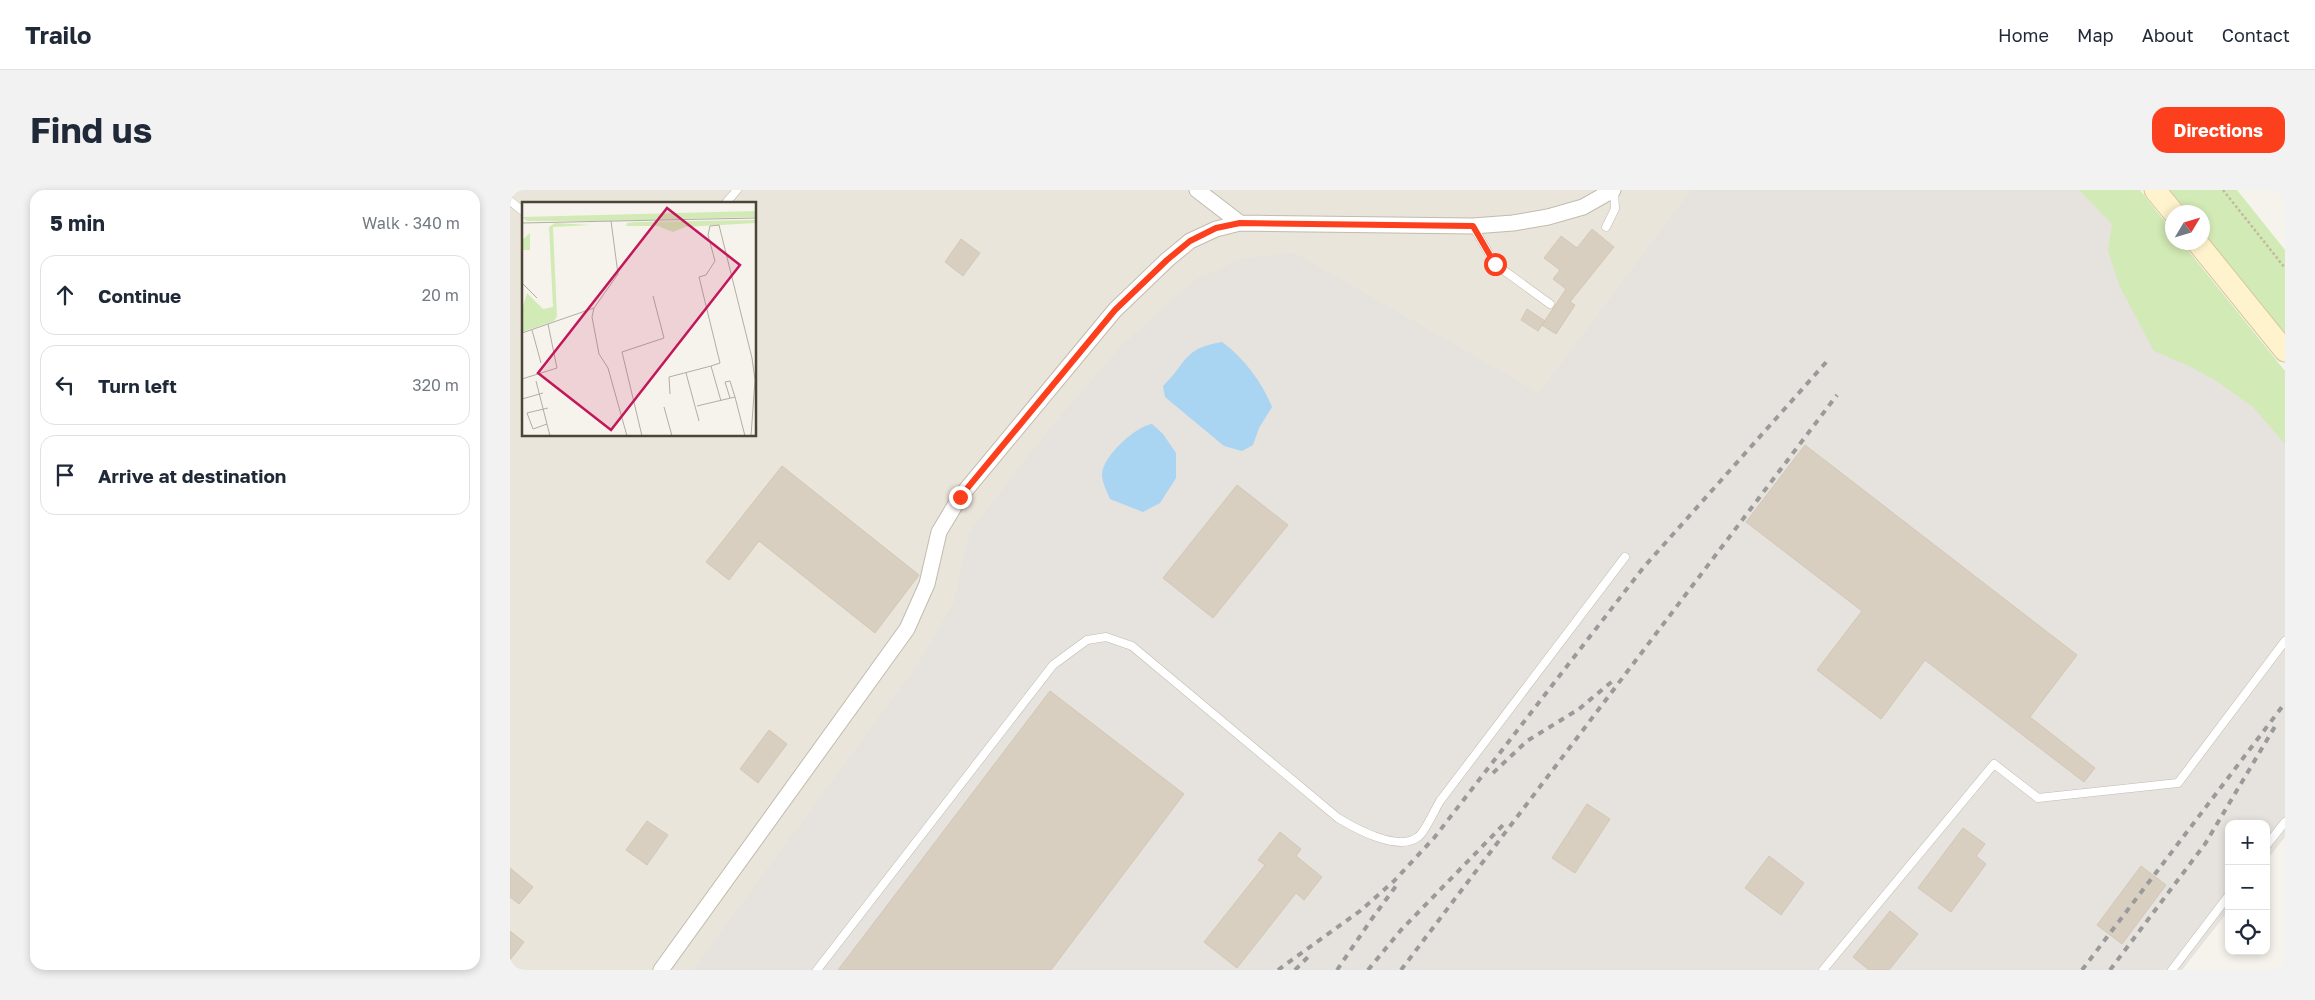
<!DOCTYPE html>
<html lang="en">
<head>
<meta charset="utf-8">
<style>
	body { margin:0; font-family:"Golos Text",sans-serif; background:#f2f2f3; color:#1f2937 }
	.controls { position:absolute; right:15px; bottom:15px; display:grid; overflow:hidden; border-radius:10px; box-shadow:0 2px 8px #0003 }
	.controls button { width:45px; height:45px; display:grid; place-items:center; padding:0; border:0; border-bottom:1px solid #e0e1e3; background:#fff; color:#1f2937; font:25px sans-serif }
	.compass { position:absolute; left:1655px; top:15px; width:45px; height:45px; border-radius:50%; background:#fff; box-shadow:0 2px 8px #0003; rotate:52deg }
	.stop { position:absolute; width:15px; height:15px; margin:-11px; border:4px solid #fc3f1d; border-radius:50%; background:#fff }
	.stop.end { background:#fc3f1d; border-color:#fff; box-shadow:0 1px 5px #0008 }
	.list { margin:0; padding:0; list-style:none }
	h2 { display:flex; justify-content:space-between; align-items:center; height:65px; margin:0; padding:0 20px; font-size:21px }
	h2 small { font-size:16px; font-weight:400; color:#747a83 }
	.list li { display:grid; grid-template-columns:32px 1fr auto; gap:15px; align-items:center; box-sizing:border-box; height:80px; margin:0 10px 10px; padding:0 10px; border:1px solid #e0e1e3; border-radius:15px }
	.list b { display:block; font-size:19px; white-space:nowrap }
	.list em { font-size:16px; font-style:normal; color:#747a83 }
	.icon { flex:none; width:28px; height:28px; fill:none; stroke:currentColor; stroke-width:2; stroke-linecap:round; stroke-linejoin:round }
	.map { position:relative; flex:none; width:1775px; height:780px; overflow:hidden; border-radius:15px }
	header { display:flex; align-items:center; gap:30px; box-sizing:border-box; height:70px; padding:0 25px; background:#fff; border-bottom:1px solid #e0e1e3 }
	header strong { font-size:24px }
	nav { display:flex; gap:28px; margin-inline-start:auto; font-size:18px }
	.intro { display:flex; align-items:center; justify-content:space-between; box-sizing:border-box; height:120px; padding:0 30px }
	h1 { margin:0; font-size:35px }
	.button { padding:12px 22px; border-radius:15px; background:#fc3f1d; color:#fff; font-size:18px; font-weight:700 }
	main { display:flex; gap:30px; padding:0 30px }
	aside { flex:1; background:#fff; border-radius:15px; box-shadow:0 2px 8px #0003 }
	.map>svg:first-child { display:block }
	.residential { fill:#eae5da; fill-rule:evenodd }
	.industrial { fill:#e6e2dd }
	.green { fill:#d2eab5 }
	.water { fill:#a9d4f2 }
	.building { fill:#d8cfc1; stroke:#d3c7b4 }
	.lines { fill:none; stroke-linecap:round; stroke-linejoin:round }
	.lane-casing { stroke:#c2bbae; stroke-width:9 }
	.street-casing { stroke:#c2bbae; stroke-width:17 }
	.secondary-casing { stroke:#d6c79b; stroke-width:23 }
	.path { stroke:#c4b79f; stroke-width:2.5; stroke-dasharray:2.5 2.5; stroke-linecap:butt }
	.lane { stroke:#fff; stroke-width:8 }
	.street { stroke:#fff; stroke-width:15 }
	.secondary { stroke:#fff3cd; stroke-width:21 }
	.rail { stroke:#9a9a9a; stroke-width:4; stroke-dasharray:6 6; stroke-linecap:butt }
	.route { stroke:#fc3f1d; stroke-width:6 }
	.inset-road { fill:none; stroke:#b2ada4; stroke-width:1 }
	.view { fill:#c2185b; fill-opacity:0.15; stroke:#c2185b; stroke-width:2.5 }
	.inset-edge { fill:none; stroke:#4b4439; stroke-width:2.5 }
</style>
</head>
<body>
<header>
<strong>Trailo</strong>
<nav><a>Home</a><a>Map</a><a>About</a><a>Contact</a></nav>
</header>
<div class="intro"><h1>Find us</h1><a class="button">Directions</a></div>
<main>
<aside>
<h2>5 min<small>Walk · 340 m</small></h2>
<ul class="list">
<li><svg class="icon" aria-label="ahead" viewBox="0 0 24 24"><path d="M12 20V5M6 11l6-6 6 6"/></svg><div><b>Continue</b></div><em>20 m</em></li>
<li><svg class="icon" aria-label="left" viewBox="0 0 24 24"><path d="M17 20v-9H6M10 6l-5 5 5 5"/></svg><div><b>Turn left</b></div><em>320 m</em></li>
<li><svg class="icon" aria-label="arrive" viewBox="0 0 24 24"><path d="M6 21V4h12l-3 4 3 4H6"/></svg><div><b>Arrive at destination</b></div></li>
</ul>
</aside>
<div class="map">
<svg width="1775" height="780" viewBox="0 0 1775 780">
	<rect width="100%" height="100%" fill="#f6f3ec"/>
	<!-- residential -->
	<path class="residential" d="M0,0h1610l109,634 -112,146h-1607zM14,14h231v231h-231z"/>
	<!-- industrial -->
	<path class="industrial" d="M1181,0h436l158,191v456l-19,24v-37h-37v86l-47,60h-1489l223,-303 38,-65 15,-69 76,-99 76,-88 73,-66 49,-22 52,-5 244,140z"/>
	<!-- green -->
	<path class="green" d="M1569,0h61l32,41v11l10,1 103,128v73l-32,-37 -38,-27 -28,-15 -33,-14 -34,-64 -12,-36 4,-27z
		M1648,0h79l48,60v92l-83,-100v-30h-25z"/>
	<!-- water -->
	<path class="water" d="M712,152c22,16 40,40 50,65l-13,21 -6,17 -11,6 -18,-5 -59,-49 -2,-11c25,-24 20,-38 59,-44z
		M642,234l11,10 13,19v25l-16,25 -17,9 -33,-13c-3,-8 -8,-16 -8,-25 1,-18 34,-48 50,-50z"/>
	<!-- building -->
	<path class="building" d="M1082,39l22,18 -44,55 5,3 -19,29 -14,-9 24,-36 -13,-10 7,-9 -16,-12 17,-22 16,12z
		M451,49l19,14 -17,23 -18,-14z
		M1017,119l18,12 -7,10 -17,-11z
		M1295,255l272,210 -47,62 65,51 -11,14 -159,-122 -44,59 -64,-49 45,-59 -116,-89z
		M272,276l137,109 -44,58 -116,-92 -30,39 -23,-18z
		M727,295l51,40 -75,93 -50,-40z
		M540,501l134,103 -133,176h-213z
		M259,540l18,14 -29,39 -18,-14z
		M1077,614l23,15 -35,54 -23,-15z
		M137,631l21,14 -21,30 -21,-15z
		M1453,638l22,16 -9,12 10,8 -35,48 -33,-24z
		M770,642l21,17 -5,7 26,21 -18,23 -8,-7 -59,75 -33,-26 61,-77 -7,-5z
		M1259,666l35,27 -23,32 -36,-27z
		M1631,676l25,19 -44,59 -25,-19z
		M0,678l23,19 -14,17 -9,-7z
		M1380,721l28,23 -29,36h-20l-16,-13z
		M0,741l14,11 -14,18z"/>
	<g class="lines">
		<defs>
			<path id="lane" d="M0,11l14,11
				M215,14l12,-14
				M963,36l22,38 55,40
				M1096,37l9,-18 -1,-19
				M1756,656l19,-24
				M307,780l236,-305 34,-25 19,-3 26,9 206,172c18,11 60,34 80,19 7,-5 17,-28 22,-36l185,-244
				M1313,780l171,-206 44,34 140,-15 107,-142
				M1662,780l57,-75"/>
			<path id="street" d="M687,0l43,33
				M151,780l246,-341 20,-45 12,-52 21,-35 155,-187 52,-50 23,-19 26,-12 24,-6 233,3 40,-3 35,-6 35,-10 30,-17"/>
			<path id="secondary" d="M1645,0l18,22
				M1687,52l88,109"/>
		</defs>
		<!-- lane casing -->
		<use href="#lane" class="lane-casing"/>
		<!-- street casing -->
		<use href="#street" class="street-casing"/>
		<!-- secondary casing -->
		<use href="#secondary" class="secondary-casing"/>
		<!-- path -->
		<path class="path" d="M1713,0l62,78"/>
		<!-- lane -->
		<use href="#lane" class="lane"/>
		<!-- street -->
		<use href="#street" class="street"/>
		<!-- secondary -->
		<use href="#secondary" class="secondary"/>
		<!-- rail -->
		<path class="rail" d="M983,583l34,-32 52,-32 36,-30
			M768,780l82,-59 34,-30 40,-43 209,-270 186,-209
			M785,780l16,-16
			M827,780l34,-50 25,-34
			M858,780l33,-40 105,-108
			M891,780l436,-575
			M1572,780l203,-267
			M1600,780l95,-126 72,-121"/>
	</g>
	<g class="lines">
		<!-- route -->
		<path class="route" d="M450,307l155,-187 52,-50 23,-19 26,-13 24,-5 233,3 22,38"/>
	</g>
	<!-- overview -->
	<g transform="translate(12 12)">
		<rect width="234" height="234" fill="#f6f3ec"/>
		<path d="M234,9v6l-150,4h-79l-5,-4zM234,18v3l-71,4 -12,5 -15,-6h-32l1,-3 8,-1zM33,21l36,2 -38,2 4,89 -3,5 -32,11v-22l5,-17 16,16 10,-2 -4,-80zM8,31v17h-8v-10z" fill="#d2eab5"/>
		<path class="inset-road" d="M89,19l7,53 -24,34 -2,9 7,37 9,14 19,68M0,21l234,-5M0,81l15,15M10,128l9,33M0,131l72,-25M164,171l13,48M0,177l35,-11 -9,-44M14,179l14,55M148,192l-1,-17 42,-11M208,196l-5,-16 5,-1 5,16M0,197l21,-6M199,199l-10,-35 9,-3 -21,-86 7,-2 9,-14 -7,-26 2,-9 9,-1 33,133 3,22 -4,56M175,204l38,-9 10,39M142,205l8,29M25,222l-14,5 -6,-16 21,-5M120,234l-20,-84 42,-14 -11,-42"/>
		<path class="view" d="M145,6l73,57 -129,165 -73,-57z"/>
		<rect width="234" height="234" class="inset-edge"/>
	</g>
</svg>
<div class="controls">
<button>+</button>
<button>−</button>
<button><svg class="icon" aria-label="locate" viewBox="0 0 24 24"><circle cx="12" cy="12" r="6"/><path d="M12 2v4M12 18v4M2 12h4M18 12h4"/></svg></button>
</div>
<svg class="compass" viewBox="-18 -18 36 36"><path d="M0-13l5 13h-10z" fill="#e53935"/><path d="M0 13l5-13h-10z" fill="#747a83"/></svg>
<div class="stop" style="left:985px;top:74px"></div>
<div class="stop end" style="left:450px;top:307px"></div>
</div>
</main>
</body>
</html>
